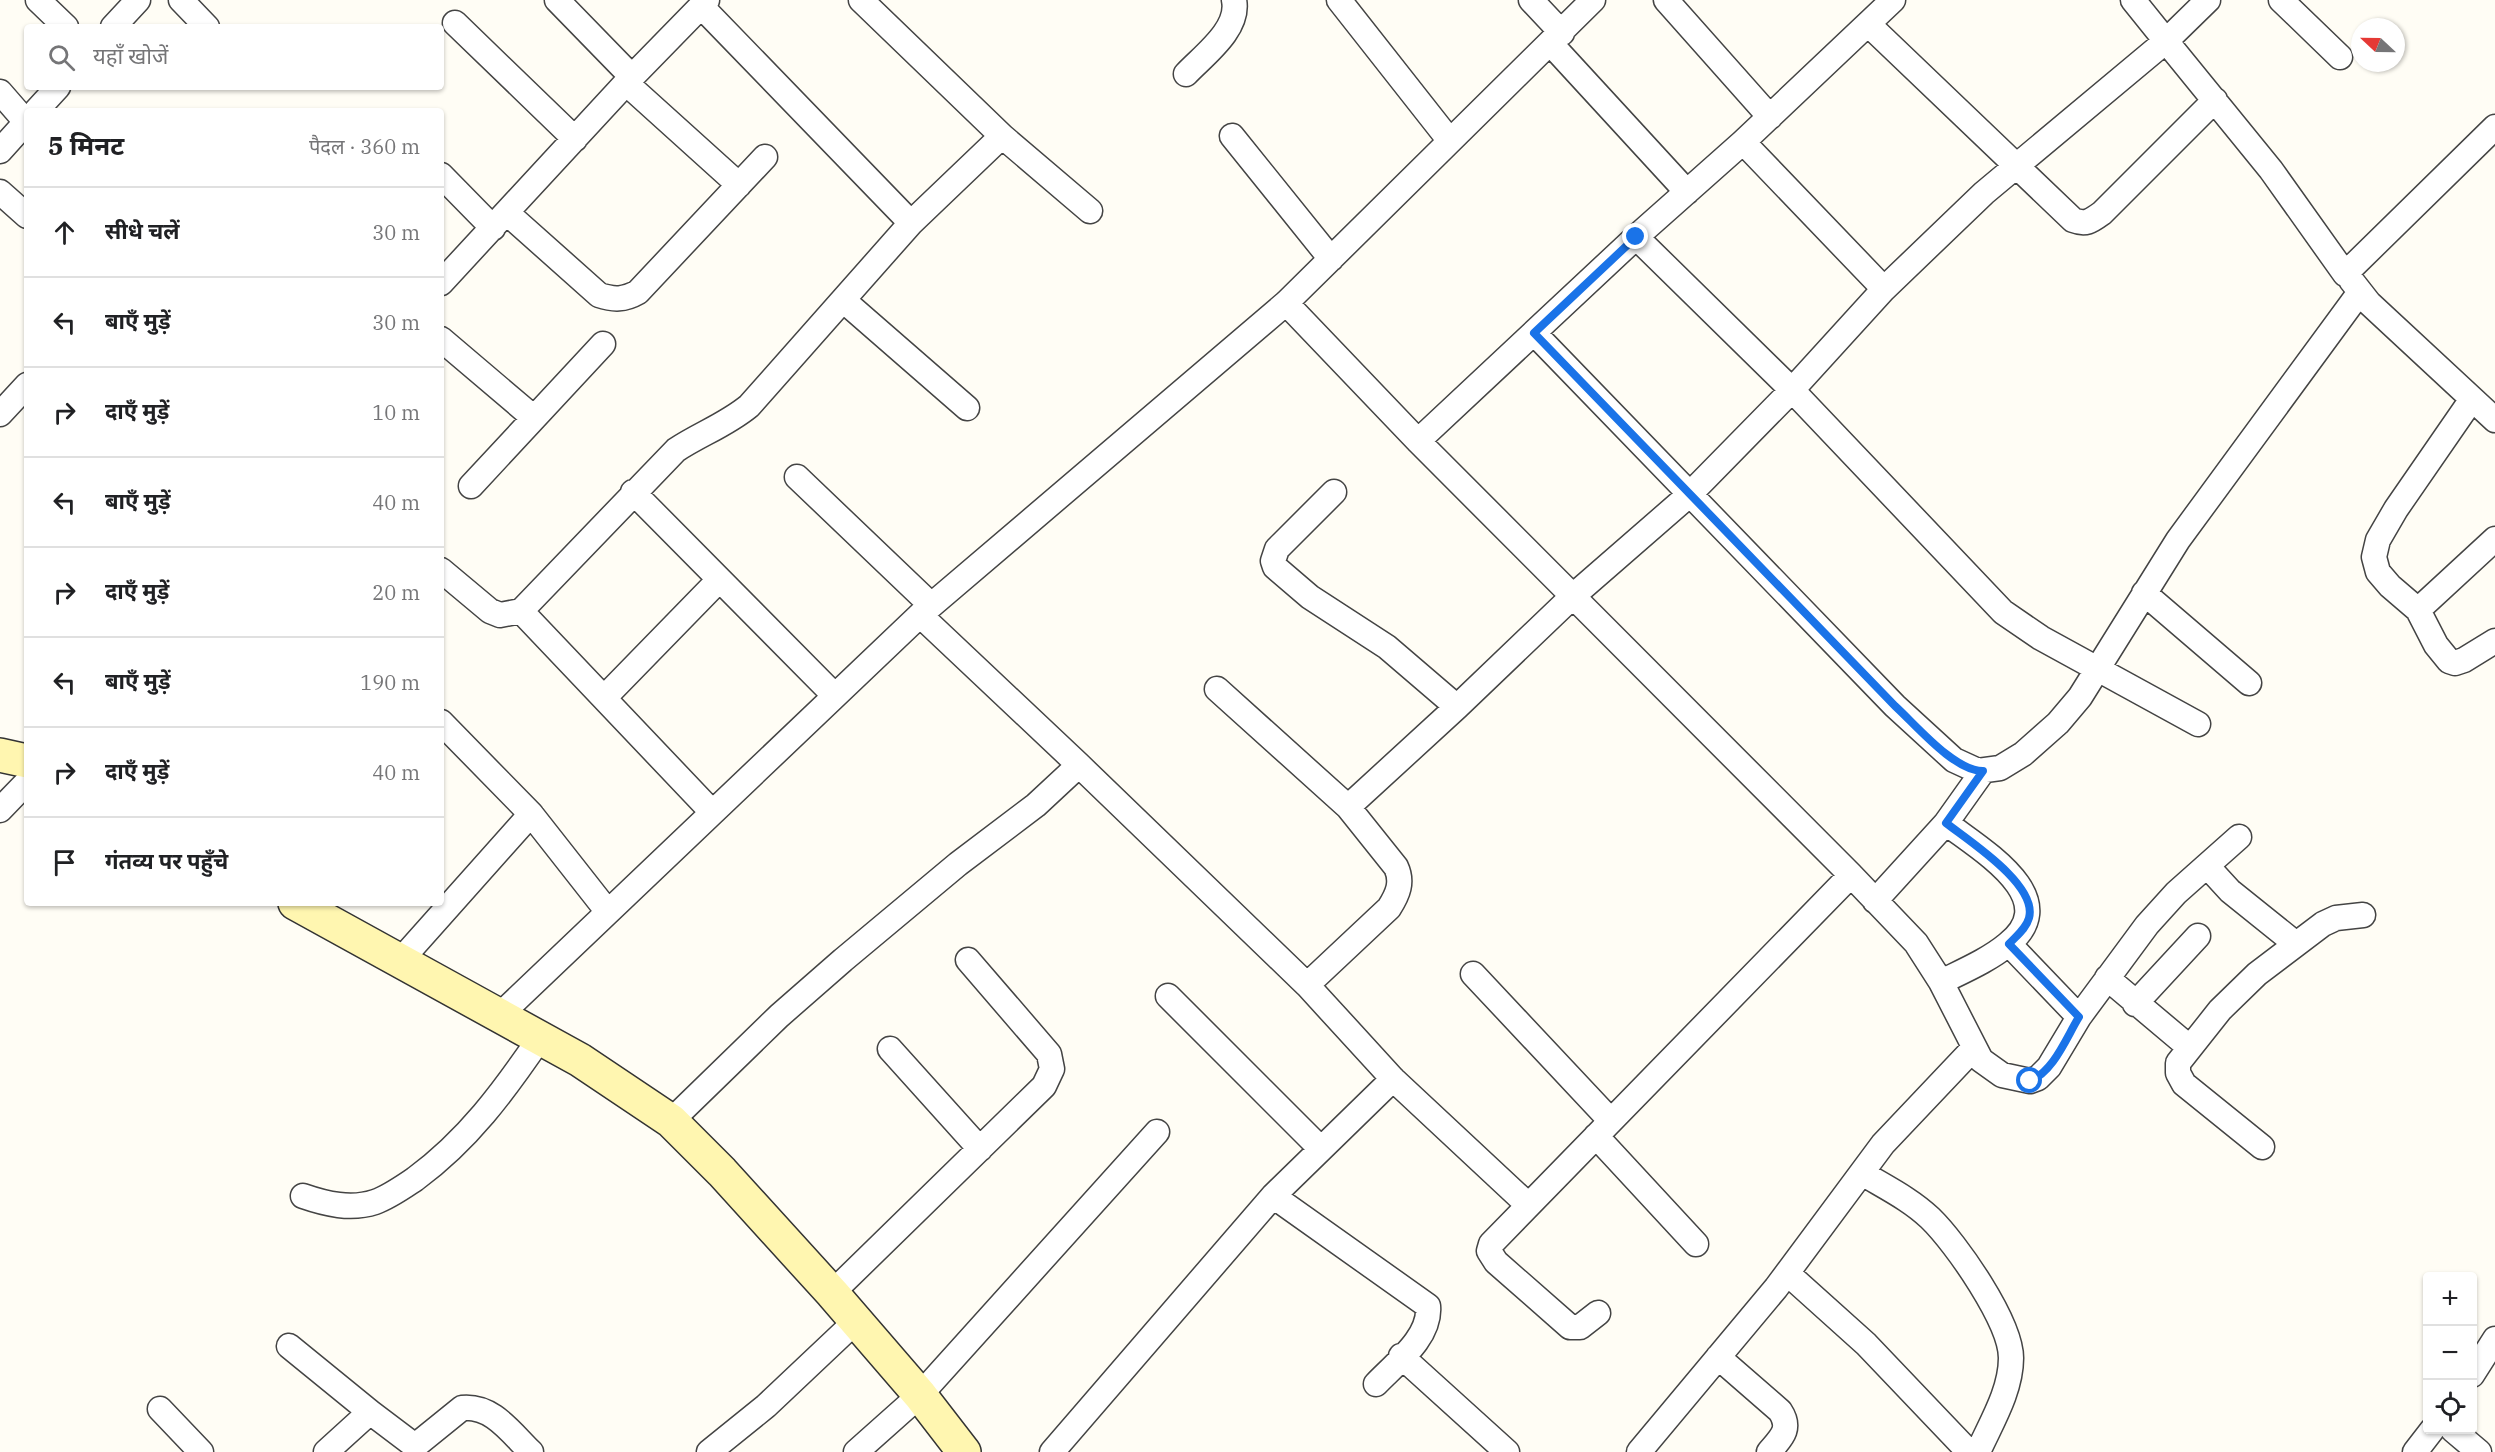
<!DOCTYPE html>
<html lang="hi">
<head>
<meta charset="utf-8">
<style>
	body { margin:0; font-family:"IBM Plex Serif","Noto Sans Devanagari",serif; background:#f2f2f2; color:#202124 }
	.controls { position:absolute; right:18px; bottom:18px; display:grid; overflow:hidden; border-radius:6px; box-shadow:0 2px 4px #0004 }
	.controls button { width:54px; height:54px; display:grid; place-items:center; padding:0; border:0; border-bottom:2px solid #e0e0e0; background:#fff; color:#202124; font:30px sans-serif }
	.compass { position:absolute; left:2351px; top:18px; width:54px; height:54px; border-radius:50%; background:#fff; box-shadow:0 2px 4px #0004; rotate:292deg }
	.stop { position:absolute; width:18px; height:18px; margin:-14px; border:4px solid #1a73e8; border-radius:50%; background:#fff }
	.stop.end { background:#1a73e8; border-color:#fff; box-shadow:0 2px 6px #0008 }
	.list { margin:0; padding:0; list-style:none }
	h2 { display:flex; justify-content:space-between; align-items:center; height:78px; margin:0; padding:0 24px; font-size:26px }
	h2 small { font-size:20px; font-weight:400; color:#757577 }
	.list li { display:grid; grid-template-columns:39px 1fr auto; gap:18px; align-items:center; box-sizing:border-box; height:90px; padding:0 24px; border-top:2px solid #e0e0e0 }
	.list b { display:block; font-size:22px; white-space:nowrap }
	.list em { font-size:20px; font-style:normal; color:#757577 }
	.icon { flex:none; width:33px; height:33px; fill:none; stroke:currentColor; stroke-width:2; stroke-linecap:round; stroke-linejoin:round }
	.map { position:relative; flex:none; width:2495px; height:1452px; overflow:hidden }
	.search { position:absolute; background:#fff; box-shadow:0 2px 4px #0004; left:24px; top:24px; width:420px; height:66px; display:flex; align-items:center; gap:15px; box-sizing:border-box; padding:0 21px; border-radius:6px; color:#757577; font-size:22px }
	.panel { position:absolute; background:#fff; box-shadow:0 2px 4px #0004; left:24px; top:108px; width:420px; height:798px; border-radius:6px }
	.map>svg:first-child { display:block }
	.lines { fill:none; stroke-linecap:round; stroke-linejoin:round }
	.street-casing { stroke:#444; stroke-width:27 }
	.secondary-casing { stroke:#333; stroke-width:36 }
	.street { stroke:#fff; stroke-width:24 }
	.secondary { stroke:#fff6b0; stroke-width:33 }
	.route { stroke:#1a73e8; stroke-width:8 }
</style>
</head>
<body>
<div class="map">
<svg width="2495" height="1452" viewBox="0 0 2495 1452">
	<rect width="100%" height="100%" fill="#fffdf5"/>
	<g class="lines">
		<defs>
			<path id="street" d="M38,0l28,27
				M181,0l26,27
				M557,0l75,77
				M1339,0l111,141
				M1531,0l31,33
				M1666,0l104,117
				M2133,0l33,41 42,-41
				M2281,0l59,57
				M701,6l210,217
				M455,23l120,116
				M1868,24l205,196c13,5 18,1 29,-7l113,-113
				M113,27l25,-27
				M1551,44l136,148
				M1186,74c18,-19 54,-45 48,-74
				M626,83l113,102
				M0,92l27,31
				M36,111l22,-24
				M1002,136l88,75
				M1232,136l99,123
				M1743,142l141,147
				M0,151l27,-30
				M441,175l52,53
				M0,192l27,24
				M507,213l92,82c15,5 25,5 39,-3l127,-135
				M1636,237l156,153 211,222 38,26 157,86
				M2351,280l18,23 126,117
				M441,283l185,-200 81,-83
				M843,300l124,108
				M1286,303l132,138 433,434 -360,369 -2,7 7,11 74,65h10l18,-14
				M1534,333l361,373 59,54 24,11 22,-3 23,-14 35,-31 22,-26 98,-157 182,-248
				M441,339l93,79
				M2472,399l-76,110 -18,31 -4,17 4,15 12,14 28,24 18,35 13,16 6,2 9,-3 31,-19
				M0,414l27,-29
				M1418,441l218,-204 107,-95 150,-142
				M797,477l134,128
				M471,486l132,-142
				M633,492l202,204
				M1334,492l-57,57 -4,12 2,6 35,30 77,50 70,60
				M441,570l49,41 10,4 21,-4
				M2144,593l105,90
				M2418,610l77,-71
				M1217,689l131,118
				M604,698l115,-118
				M441,722l90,92
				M0,810l27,-28
				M712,812l-191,-201 155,-161c24,-16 50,-25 73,-44l162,-183 91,-87 -141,-136
				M2208,867l22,24 66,53
				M1851,875l65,68 25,39 40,78 21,15 28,6 8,-3 11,-11 30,-50 68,-92 29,-32 63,-56
				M1875,901l71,-78 37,-52
				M2009,944l70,73
				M400,961l131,-147 77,98
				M1473,974l138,147
				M2107,978l82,69
				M1941,982c22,-11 48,-22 67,-38 57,-46 -27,-94 -62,-121
				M1307,985l82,-77c9,-14 14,-26 7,-41l-48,-60 109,-100 116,-111 116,-101 103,-105 92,-101 100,-96 182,-152 105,129 74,104 150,-147
				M1168,996l153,153
				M2135,1004l63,-68
				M500,1015l420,-400
				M890,1049l90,100
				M671,1121l108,-105 64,-56 115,-96 78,-59 43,-40
				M1596,1136l100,108
				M2262,1147l-78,-63 -6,-11v-10l42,-53 37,-36 66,-50 13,-6 27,-3
				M1862,1173c23,14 48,26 68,45 26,25 81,104 81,140 0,33 -20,65 -33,94
				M303,1196c23,8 48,14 72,6 14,-5 28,-15 40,-23 53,-39 89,-88 125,-141
				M1273,1196l155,110c3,31 -32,57 -52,78
				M1528,1205l-135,-126 -86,-94 -228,-220 -159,-150 366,-312 307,-303
				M1787,1273l79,71 103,108
				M832,1293l212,-207 8,-17 -3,-15 -81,-94
				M289,1346l81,66
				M1401,1356l106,96
				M1718,1357l62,54c12,18 1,27 -11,41
				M2472,1375l23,-36
				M160,1409l41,43
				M2453,1430l26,22
				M326,1452l44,-40 45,34 47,-38c31,-3 49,25 69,44
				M709,1452l57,-46 90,-85
				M856,1452l64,-57 237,-263
				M1052,1452l221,-256 120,-117
				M1639,1452l137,-164 107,-144 90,-95
				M2415,1452l17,-22"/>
			<path id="secondary" d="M0,755l27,6
				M295,903l285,157 91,61 51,51 110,121 88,102 44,57"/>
		</defs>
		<!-- street casing -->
		<use href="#street" class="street-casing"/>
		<!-- secondary casing -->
		<use href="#secondary" class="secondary-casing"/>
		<!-- street -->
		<use href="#street" class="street"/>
		<!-- secondary -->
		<use href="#secondary" class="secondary"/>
	</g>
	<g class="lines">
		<!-- route -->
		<path class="route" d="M1636,237l-102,96 361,373c21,19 59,65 88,65l-37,52c23,18 92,62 83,95 -3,11 -13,18 -20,26l70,73c-13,21 -25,54 -49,64"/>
	</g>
</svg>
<div class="controls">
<button>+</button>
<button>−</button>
<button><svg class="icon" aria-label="locate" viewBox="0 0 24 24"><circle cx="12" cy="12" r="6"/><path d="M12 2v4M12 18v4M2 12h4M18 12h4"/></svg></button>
</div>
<svg class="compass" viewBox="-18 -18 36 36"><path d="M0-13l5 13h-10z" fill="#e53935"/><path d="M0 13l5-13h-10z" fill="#757577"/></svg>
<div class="stop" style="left:2030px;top:1081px"></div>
<div class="stop end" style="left:1636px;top:237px"></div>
<div class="search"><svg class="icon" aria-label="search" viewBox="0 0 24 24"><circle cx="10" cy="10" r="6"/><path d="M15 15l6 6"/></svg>यहाँ खोजें</div>
<section class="panel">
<h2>5 मिनट<small>पैदल · 360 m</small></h2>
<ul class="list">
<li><svg class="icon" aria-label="ahead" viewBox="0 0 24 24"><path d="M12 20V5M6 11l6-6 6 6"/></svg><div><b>सीधे चलें</b></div><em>30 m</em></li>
<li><svg class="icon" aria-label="left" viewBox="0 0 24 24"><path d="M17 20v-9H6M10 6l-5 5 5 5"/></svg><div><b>बाएँ मुड़ें</b></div><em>30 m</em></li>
<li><svg class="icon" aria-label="right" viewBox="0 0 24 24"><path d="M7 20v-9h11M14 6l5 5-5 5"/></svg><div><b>दाएँ मुड़ें</b></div><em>10 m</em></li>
<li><svg class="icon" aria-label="left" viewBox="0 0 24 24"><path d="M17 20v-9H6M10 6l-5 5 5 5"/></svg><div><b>बाएँ मुड़ें</b></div><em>40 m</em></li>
<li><svg class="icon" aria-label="right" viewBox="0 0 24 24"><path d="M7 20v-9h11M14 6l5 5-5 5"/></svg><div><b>दाएँ मुड़ें</b></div><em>20 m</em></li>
<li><svg class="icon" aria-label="left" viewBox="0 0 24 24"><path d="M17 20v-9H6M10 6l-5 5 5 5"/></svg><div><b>बाएँ मुड़ें</b></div><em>190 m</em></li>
<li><svg class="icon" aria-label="right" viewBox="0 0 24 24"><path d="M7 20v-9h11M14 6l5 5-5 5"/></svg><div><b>दाएँ मुड़ें</b></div><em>40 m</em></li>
<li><svg class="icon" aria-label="arrive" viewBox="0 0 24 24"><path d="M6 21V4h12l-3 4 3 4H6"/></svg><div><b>गंतव्य पर पहुँचे</b></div></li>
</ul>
</section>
</div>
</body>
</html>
